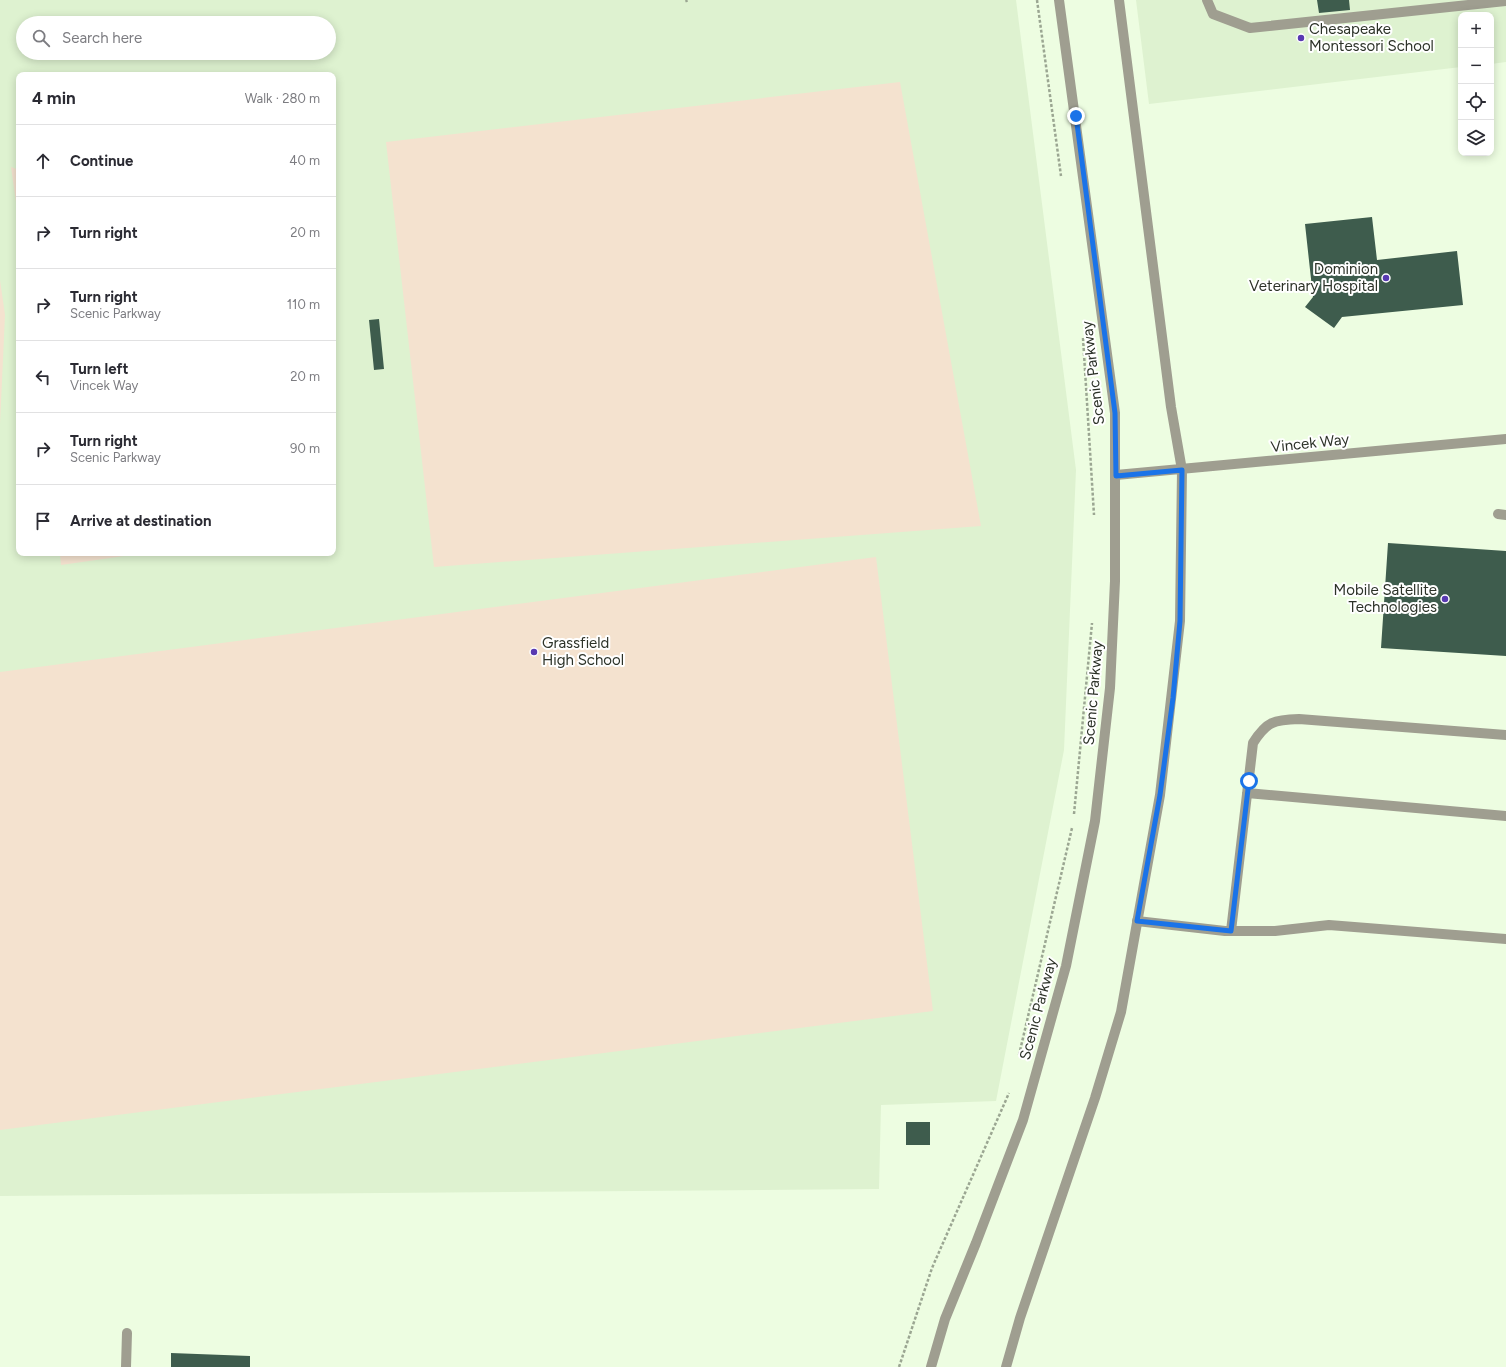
<!DOCTYPE html>
<html lang="en">
<head>
<meta charset="utf-8">
<style>
	body { margin:0; font-family:Figtree,sans-serif; background:#f2f2f3; color:#2b2b33 }
	.controls { position:absolute; right:12px; top:12px; display:grid; overflow:hidden; border-radius:8px; box-shadow:0 2px 10px #0003 }
	.controls button { width:36px; height:36px; display:grid; place-items:center; padding:0; border:0; border-bottom:1px solid #e1e1e2; background:#fff; color:#2b2b33; font:20px sans-serif }
	.stop { position:absolute; width:12px; height:12px; margin:-9px; border:3px solid #1a73e8; border-radius:50%; background:#fff }
	.stop.end { background:#1a73e8; border-color:#fff; box-shadow:0 1px 4px #0008 }
	.list { margin:0; padding:0; list-style:none }
	h2 { display:flex; justify-content:space-between; align-items:center; height:52px; margin:0; padding:0 16px; font-size:17px }
	h2 small { font-size:13px; font-weight:400; color:#7c7c81 }
	.list li { display:grid; grid-template-columns:26px 1fr auto; gap:12px; align-items:center; box-sizing:border-box; height:72px; padding:0 16px; border-top:1px solid #e1e1e2 }
	.list b { display:block; font-size:15px; white-space:nowrap }
	.list p { margin:0; font-size:13px; white-space:nowrap; color:#7c7c81 }
	.list em { font-size:13px; font-style:normal; color:#7c7c81 }
	.icon { flex:none; width:22px; height:22px; fill:none; stroke:currentColor; stroke-width:2; stroke-linecap:round; stroke-linejoin:round }
	.map { position:relative; flex:none; width:1506px; height:1367px; overflow:hidden }
	.search { position:absolute; background:#fff; box-shadow:0 2px 10px #0003; left:16px; top:16px; width:320px; height:44px; display:flex; align-items:center; gap:10px; box-sizing:border-box; padding:0 14px; border-radius:22px; color:#7c7c81; font-size:15px }
	.panel { position:absolute; background:#fff; box-shadow:0 2px 10px #0003; left:16px; top:72px; width:320px; height:484px; border-radius:8px }
	.map>svg:first-child { display:block }
	.built { fill:#def2d0; fill-rule:evenodd }
	.green { fill:#f4e2cf }
	.building { fill:#3e5c4d }
	.lines { fill:none; stroke-linecap:round; stroke-linejoin:round }
	.path { stroke:#9ba692; stroke-width:2.5; stroke-dasharray:3 2; stroke-linecap:butt }
	.service { stroke:#9f9e90; stroke-width:10 }
	.tertiary { stroke:#9f9e90; stroke-width:10 }
	.route { stroke:#1a73e8; stroke-width:5 }
	.poi-dot { fill:#5839b1; stroke:#fff; stroke-width:1.5 }
	.labels { text-anchor:middle; dominant-baseline:central; stroke-width:4; stroke-linejoin:round; paint-order:stroke }
	.poi-label { font-size:15px; fill:#2c3228; stroke:#fff; text-anchor:start }
	.street-label { font-size:15px; fill:#2c3228; stroke:#fff }
</style>
</head>
<body>
<div class="map">
<svg width="1506" height="1367" viewBox="0 0 1506 1367">
	<rect width="100%" height="100%" fill="#edfde1"/>
	<!-- built -->
	<path class="built" d="M0,0h1016l60,470 -12,280 -68,351 -115,4 -2,84 -879,7zM23,23h306v30h-306zM19,75h314v478h-314z
		M1136,0h370v62l-15,2v-49h-30v52l-312,37z"/>
	<!-- green -->
	<path class="green" d="M900,82l81,444 -547,41 -48,-425z
		M11,167l8,3v53z
		M0,280l5,35 -5,109z
		M60,553h85l-84,12z
		M876,557l57,454 -933,119v-458z"/>
	<!-- building -->
	<path class="building" d="M1317,0h32l1,10 -31,3z
		M1372,217l5,43 80,-9 6,54 -121,12 -8,11 -29,-21 8,-10 -8,-73z
		M379,319l5,50 -10,1 -5,-50z
		M1388,543l118,8v105l-125,-8z
		M906,1122h24v23h-24z
		M171,1353l79,3v11h-79z"/>
	<g class="lines">
		<!-- path -->
		<path class="path" d="M686,0l1,2
			M1037,0l24,176
			M1083,338l11,177
			M1074,814l18,-191
			M1019,1055l53,-227
			M899,1367l33,-99 77,-175"/>
		<!-- service -->
		<path class="service" d="M1207,0l6,14 37,14 256,-27
			M1498,514l8,1
			M1247,793l259,23
			M1137,921l88,10h50l54,-6 177,14
			M1231,931l22,-188c14,-22 21,-23 46,-24l207,16
			M126,1367l1,-34"/>
		<!-- tertiary -->
		<path class="tertiary" d="M1116,475l390,-36
			M931,1367l14,-48 31,-76 47,-123 43,-154 29,-145 15,-133 5,-107v-168l-56,-413
			M1006,1367l14,-49 75,-220 26,-86 39,-217 20,-174 2,-151 -11,-63 -52,-407"/>
	</g>
	<g class="lines">
		<!-- route -->
		<path class="route" d="M1076,116l39,297 1,63 66,-6 -2,151 -7,77 -13,97 -23,126 94,10 18,-150"/>
	</g>
	<!-- markers -->
	<g class="poi-dot">
		<circle cx="1301" cy="38" r="4"/>
		<circle cx="1386" cy="278" r="4"/>
		<circle cx="1445" cy="599" r="4"/>
		<circle cx="534" cy="652" r="4"/>
	</g>
	<g class="labels">
		<!-- poi labels -->
		<g class="poi-label">
			<text x="1309" y="29">Chesapeake<tspan x="1309" dy="17">Montessori School</tspan></text>
			<text x="1378" y="269" text-anchor="end">Dominion<tspan x="1378" dy="17">Veterinary Hospital</tspan></text>
			<text x="1437" y="590" text-anchor="end">Mobile Satellite<tspan x="1437" dy="17">Technologies</tspan></text>
			<text x="542" y="643">Grassfield<tspan x="542" dy="17">High School</tspan></text>
		</g>
		<!-- street labels -->
		<g class="street-label">
			<text transform="translate(1093 373) rotate(-97)">Scenic Parkway</text>
			<text transform="translate(1310 443) rotate(-6)">Vincek Way</text>
			<text transform="translate(1093 693) rotate(-85)">Scenic Parkway</text>
			<text transform="translate(1038 1009) rotate(-75)">Scenic Parkway</text>
		</g>
	</g>
</svg>
<div class="controls">
<button>+</button>
<button>−</button>
<button><svg class="icon" aria-label="locate" viewBox="0 0 24 24"><circle cx="12" cy="12" r="6"/><path d="M12 2v4M12 18v4M2 12h4M18 12h4"/></svg></button>
<button><svg class="icon" aria-label="layers" viewBox="0 0 24 24"><path d="M12 4l9 5-9 5-9-5zM3 14l9 5 9-5"/></svg></button>
</div>
<div class="stop" style="left:1249px;top:781px"></div>
<div class="stop end" style="left:1076px;top:116px"></div>
<div class="search"><svg class="icon" aria-label="search" viewBox="0 0 24 24"><circle cx="10" cy="10" r="6"/><path d="M15 15l6 6"/></svg>Search here</div>
<section class="panel">
<h2>4 min<small>Walk · 280 m</small></h2>
<ul class="list">
<li><svg class="icon" aria-label="ahead" viewBox="0 0 24 24"><path d="M12 20V5M6 11l6-6 6 6"/></svg><div><b>Continue</b></div><em>40 m</em></li>
<li><svg class="icon" aria-label="right" viewBox="0 0 24 24"><path d="M7 20v-9h11M14 6l5 5-5 5"/></svg><div><b>Turn right</b></div><em>20 m</em></li>
<li><svg class="icon" aria-label="right" viewBox="0 0 24 24"><path d="M7 20v-9h11M14 6l5 5-5 5"/></svg><div><b>Turn right</b><p>Scenic Parkway</p></div><em>110 m</em></li>
<li><svg class="icon" aria-label="left" viewBox="0 0 24 24"><path d="M17 20v-9H6M10 6l-5 5 5 5"/></svg><div><b>Turn left</b><p>Vincek Way</p></div><em>20 m</em></li>
<li><svg class="icon" aria-label="right" viewBox="0 0 24 24"><path d="M7 20v-9h11M14 6l5 5-5 5"/></svg><div><b>Turn right</b><p>Scenic Parkway</p></div><em>90 m</em></li>
<li><svg class="icon" aria-label="arrive" viewBox="0 0 24 24"><path d="M6 21V4h12l-3 4 3 4H6"/></svg><div><b>Arrive at destination</b></div></li>
</ul>
</section>
</div>
</body>
</html>
